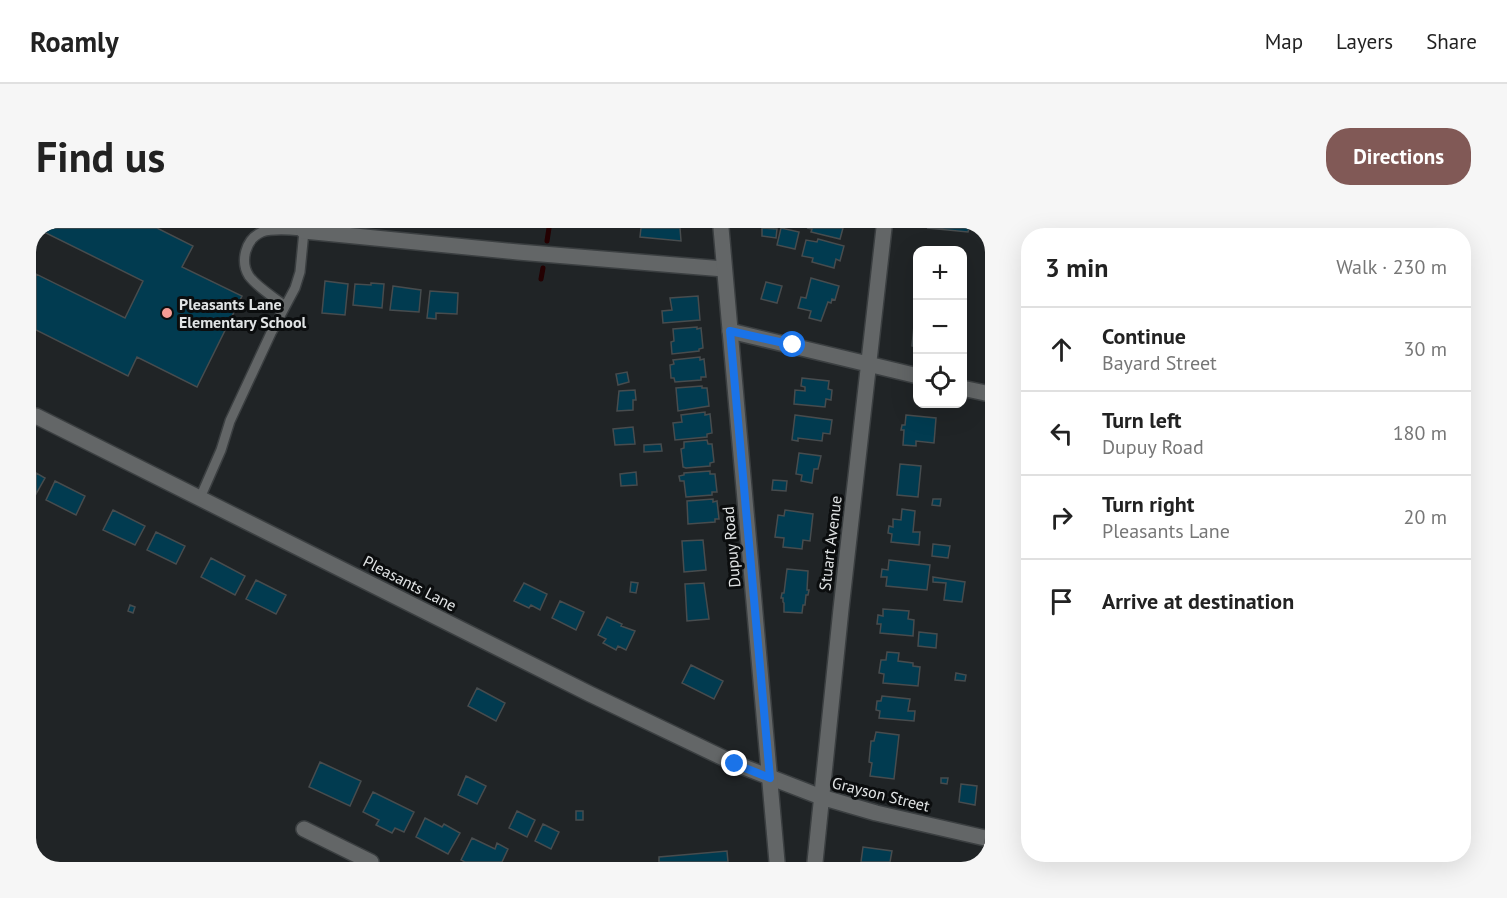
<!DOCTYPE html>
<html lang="en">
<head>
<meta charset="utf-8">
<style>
	body { margin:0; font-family:"PT Sans",sans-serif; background:#f6f6f6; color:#222 }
	.controls { position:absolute; right:18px; top:18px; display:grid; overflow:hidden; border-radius:12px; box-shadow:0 6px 24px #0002 }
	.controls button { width:54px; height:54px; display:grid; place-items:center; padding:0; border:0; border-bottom:2px solid #e0e0e0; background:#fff; color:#222; font:30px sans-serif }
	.stop { position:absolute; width:18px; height:18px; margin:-14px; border:4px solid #1a73e8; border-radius:50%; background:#fff }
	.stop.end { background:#1a73e8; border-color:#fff; box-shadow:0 2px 6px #0008 }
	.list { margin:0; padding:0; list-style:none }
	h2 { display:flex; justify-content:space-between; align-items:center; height:78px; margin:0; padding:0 24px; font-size:26px }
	h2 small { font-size:20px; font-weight:400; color:#767676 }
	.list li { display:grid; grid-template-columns:39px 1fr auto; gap:18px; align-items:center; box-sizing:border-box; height:84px; padding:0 24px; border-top:2px solid #e0e0e0 }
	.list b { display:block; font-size:22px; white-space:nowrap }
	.list p { margin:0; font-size:20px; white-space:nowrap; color:#767676 }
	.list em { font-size:20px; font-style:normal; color:#767676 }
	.icon { flex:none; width:33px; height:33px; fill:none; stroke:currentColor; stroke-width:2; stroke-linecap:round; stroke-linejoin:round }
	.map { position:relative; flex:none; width:949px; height:634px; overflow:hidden; border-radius:24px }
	header { display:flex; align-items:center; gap:36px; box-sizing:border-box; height:84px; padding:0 30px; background:#fff; border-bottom:2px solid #e0e0e0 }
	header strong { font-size:28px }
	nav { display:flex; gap:33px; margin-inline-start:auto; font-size:21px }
	.intro { display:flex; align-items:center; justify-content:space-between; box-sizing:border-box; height:144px; padding:0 36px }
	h1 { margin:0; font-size:42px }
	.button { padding:15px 27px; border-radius:24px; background:#815956; color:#fff; font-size:21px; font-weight:700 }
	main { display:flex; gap:36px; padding:0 36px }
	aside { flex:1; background:#fff; border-radius:24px; box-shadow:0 6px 24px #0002 }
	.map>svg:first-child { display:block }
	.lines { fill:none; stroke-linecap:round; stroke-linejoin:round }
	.stream { stroke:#240102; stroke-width:5 }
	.building { fill:#013b50; stroke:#474c4e; stroke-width:1.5 }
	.service-casing { stroke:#3b3f41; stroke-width:12 }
	.minor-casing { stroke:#3b3f41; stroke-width:18 }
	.tertiary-casing { stroke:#3b3f41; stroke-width:18 }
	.service { stroke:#636667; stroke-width:9 }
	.minor { stroke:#636667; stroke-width:15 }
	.tertiary { stroke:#636667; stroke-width:15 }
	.route { stroke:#1a73e8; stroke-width:8 }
	.poi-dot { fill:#f59c95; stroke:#0b0d0e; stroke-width:2 }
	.labels { text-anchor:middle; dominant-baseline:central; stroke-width:6; stroke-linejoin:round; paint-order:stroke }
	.poi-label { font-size:16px; font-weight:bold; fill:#e1e4e5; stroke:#0b0d0e; text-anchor:start }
	.street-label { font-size:16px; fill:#e1e4e5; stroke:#0b0d0e }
</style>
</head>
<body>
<header>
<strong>Roamly</strong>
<nav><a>Map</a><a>Layers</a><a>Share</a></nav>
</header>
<div class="intro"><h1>Find us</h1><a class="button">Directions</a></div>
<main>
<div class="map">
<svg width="949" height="634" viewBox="0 0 949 634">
	<rect width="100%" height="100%" fill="#202426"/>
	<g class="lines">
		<!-- stream -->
		<path class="stream" d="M511,13l2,-13
			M505,51l2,-11"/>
	</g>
	<!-- building -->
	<path class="building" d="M0,0h121l36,18 -11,21 60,29 -45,91 -60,-30 -9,19 -92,-46v-56l89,44 18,-37 -103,-51 -4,9z
		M605,0h39l1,13 -41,-4z
		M726,0l15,1 -1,9 -14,-2z
		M745,0l18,4 -4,17 -18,-4z
		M771,0h36l-3,11 -29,-7 1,-3z
		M891,0h42l-1,4z
		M782,11l26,7 -4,15 -4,-2 -2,9 -22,-6 1,-4 -11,-2 4,-16 11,2z
		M775,50l28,8 -4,14 -3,-1 -1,4 -3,-1 -7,19 -12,-3 2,-7 -13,-3 3,-11 5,1z
		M289,53l23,3 -3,31 -23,-2z
		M730,54l16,4 -5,17 -16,-4z
		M335,55l13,1 -2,24 -29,-3 2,-21 16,1z
		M357,58l28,4 -2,22 -29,-2z
		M394,63l28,2 -1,21 -21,-1v6l-9,-1z
		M662,68l2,24 -37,3 -1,-12 10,-1 -2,-12z
		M880,77h2v42l-6,-1z
		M661,99v2l4,-1 2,20 -4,1v2l-27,3 -1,-12 3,-1 -1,-12z
		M664,129v3l4,-1 2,18h-5v3l-26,2 -1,-4h-3l-1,-13 4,-1 -1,-4z
		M591,144l2,10 -11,3 -2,-11z
		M766,150l27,3 -1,8 4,1 -1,10 -5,-1 -1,8 -31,-3 1,-14 10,1v-4l-4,-1z
		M666,158v2h5l2,18 -31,5 -2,-23z
		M599,162l1,10h-3v10l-16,1 2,-20z
		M669,184v3l5,-1 2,19 -5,1v3l-32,3 -2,-17 9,-1 -1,-7z
		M759,187l37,5 -2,14 -7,-1 -1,8 -24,-3v3l-6,-1z
		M870,187l30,3 -2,25 -18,-2v5l-13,-1 1,-15h-3l1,-5h3z
		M597,199l2,17 -20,1 -2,-16z
		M671,212l1,4h4l2,18 -4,1v3l-24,2 -3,-1 -2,-18 3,-1v-6z
		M625,216l1,7 -18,1v-7z
		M763,225l22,3 -3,13h-4l-2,14 -11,-2 1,-6 -6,-1z
		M864,236l21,2 -3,31 -21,-2z
		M674,243v3h5l2,18h-5v3l-26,2 -2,-16h-4l-1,-5 5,-1v-2z
		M600,244l1,13 -16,1 -1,-12z
		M0,245l9,5 -9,16z
		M737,252l14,1 -1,10 -14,-1z
		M19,253l30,15 -9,19 -30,-15z
		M677,271v3l4,-1 2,18h-4v3l-27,2 -1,-23z
		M897,271h8l-1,7 -8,-1z
		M866,281l13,2 -2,21h7l-1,13 -28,-3 1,-8 -4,-1 1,-7 4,1v-8l8,1z
		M77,282l32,16 -10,19 -32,-15z
		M749,282l28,4 -3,27 -7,-1 -1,9 -19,-2 1,-9 -9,-1 3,-22 6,1z
		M120,304l29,14 -9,18 -29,-14z
		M667,312l3,30 -22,2 -2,-31z
		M897,316l17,2 -2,12 -16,-2z
		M175,330l34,18 -10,19 -34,-18z
		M853,332l41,5 -3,25 -41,-4 1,-9h-6l1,-8 6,1z
		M751,341l21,2 -1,19h2l-1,5h-2l-1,10h-2l-1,8 -18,-1v-9l-1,-1v-4h-2l1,-5h2z
		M897,349l32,5 -3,20 -18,-2 2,-17 -13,-1z
		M220,352l30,15 -10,19 -30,-15z
		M595,354l7,1 -2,10 -6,-1z
		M488,355l23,11 -7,16 -9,-5 -2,3 -15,-7z
		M668,355l5,36 -22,2 -2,-37z
		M524,373l24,11 -8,18 -24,-12z
		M94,377l5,2 -2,6 -5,-2z
		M847,381l26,2 -1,8 6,1 -1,16 -33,-3 1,-9h-4l1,-9 5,1z
		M571,389l15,7 -1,2 14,5 -9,19 -8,-4 -2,4 -13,-7 3,-4 -8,-4z
		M883,404l18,2 -1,14 -18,-2z
		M851,424l12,1 -1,8 15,2v3l7,1 -2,19 -35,-3 1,-9 -5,-1 2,-13h5z
		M655,437l32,16 -9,18 -32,-16z
		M920,445l10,2 -1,6 -10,-1z
		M441,460l28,15 -9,18 -28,-15z
		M846,468l28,3 -2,12h7l-1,10 -35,-3 1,-7 -4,-1 1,-9h4z
		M840,504l23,3 -5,44 -24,-3 2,-13 -3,-1 2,-21h3z
		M284,534l41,19 -11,25 -41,-19z
		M430,548l20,10 -9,18 -19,-9z
		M905,550h7l-1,6 -6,-1z
		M925,556l16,2 -2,19 -16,-3z
		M337,564l41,20 -10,20 -9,-4 -3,5 -16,-8 3,-5 -16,-8z
		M481,583l18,9 -8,17 -18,-9z
		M540,583h7v9h-7z
		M389,590l17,9 2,-3 16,9 -12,21 -32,-17z
		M507,596l16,8 -8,17 -16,-8z
		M436,610l23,11 2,-6 11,6 -6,13h-37l-4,-2z
		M827,619l29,4 -2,11h-29z
		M691,623l1,11h-69v-5z"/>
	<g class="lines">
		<defs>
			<path id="service" d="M164,270l21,-48 9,-29 41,-88 24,-45 5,-16 4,-41c-13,-1 -30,-3 -42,1 -17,7 -22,30 -13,44 9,12 25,21 36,30"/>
			<path id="minor" d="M268,0v3l214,21 206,17
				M694,103l188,45
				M926,160l23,5
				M0,188l554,278 146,70 85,33 55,16 109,25
				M268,601l67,33
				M779,634l26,-253 43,-381"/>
			<path id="tertiary" d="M685,0l56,634"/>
		</defs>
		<!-- service casing -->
		<use href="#service" class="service-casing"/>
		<!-- minor casing -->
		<use href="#minor" class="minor-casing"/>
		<!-- tertiary casing -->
		<use href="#tertiary" class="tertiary-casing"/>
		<!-- service -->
		<use href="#service" class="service"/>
		<!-- minor -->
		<use href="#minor" class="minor"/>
		<!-- tertiary -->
		<use href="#tertiary" class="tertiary"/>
	</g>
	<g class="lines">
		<!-- route -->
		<path class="route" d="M699,536l35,14 -40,-447 63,14"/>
	</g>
	<!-- markers -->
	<circle class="poi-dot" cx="131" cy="85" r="6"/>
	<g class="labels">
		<!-- poi labels -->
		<g class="poi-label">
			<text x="143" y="76">Pleasants Lane<tspan x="143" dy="18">Elementary School</tspan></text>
		</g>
		<!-- street labels -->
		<g class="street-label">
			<text transform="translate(794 315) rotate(-83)">Stuart Avenue</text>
			<text transform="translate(695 319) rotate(-95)">Dupuy Road</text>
			<text transform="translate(374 355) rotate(27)">Pleasants Lane</text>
			<text transform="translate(845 566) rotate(14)">Grayson Street</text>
		</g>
	</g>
</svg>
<div class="controls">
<button>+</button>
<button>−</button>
<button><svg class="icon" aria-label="locate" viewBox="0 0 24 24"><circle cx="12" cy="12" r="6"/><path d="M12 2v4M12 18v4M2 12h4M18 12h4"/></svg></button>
</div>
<div class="stop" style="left:757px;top:117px"></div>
<div class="stop end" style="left:699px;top:536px"></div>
</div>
<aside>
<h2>3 min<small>Walk · 230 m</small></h2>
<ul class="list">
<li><svg class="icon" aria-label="ahead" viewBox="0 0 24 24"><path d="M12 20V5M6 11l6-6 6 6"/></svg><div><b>Continue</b><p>Bayard Street</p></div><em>30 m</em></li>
<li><svg class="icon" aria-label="left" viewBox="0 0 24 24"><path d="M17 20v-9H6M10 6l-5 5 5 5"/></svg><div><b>Turn left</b><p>Dupuy Road</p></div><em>180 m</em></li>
<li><svg class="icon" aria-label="right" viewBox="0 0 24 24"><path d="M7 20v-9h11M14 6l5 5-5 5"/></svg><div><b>Turn right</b><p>Pleasants Lane</p></div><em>20 m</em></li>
<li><svg class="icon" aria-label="arrive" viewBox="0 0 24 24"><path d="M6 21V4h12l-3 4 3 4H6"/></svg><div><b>Arrive at destination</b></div></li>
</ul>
</aside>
</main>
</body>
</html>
